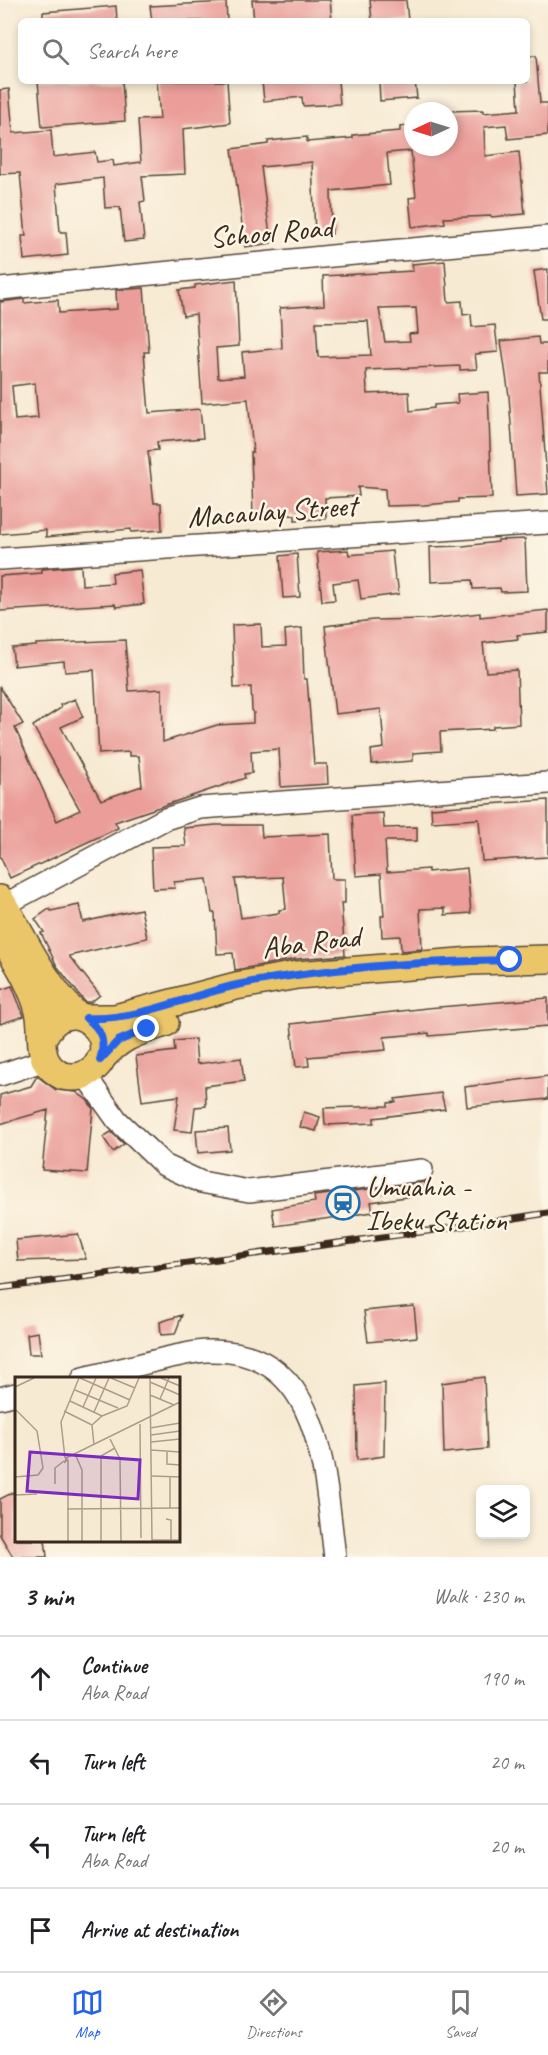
<!DOCTYPE html>
<html lang="en">
<head>
<meta charset="utf-8">
<style>
	body { margin:0; font-family:Caveat,sans-serif; background:#f2f2f2; color:#202124 }
	.controls { position:absolute; right:18px; bottom:18px; display:grid; overflow:hidden; border-radius:9px; box-shadow:0 3px 9px #0003 }
	.controls button { width:54px; height:54px; display:grid; place-items:center; padding:0; border:0; border-bottom:2px solid #e0e0e0; background:#fff; color:#202124; font:30px sans-serif }
	.compass { position:absolute; left:404px; top:102px; width:54px; height:54px; border-radius:50%; background:#fff; box-shadow:0 3px 9px #0003; rotate:266deg }
	.stop { position:absolute; width:18px; height:18px; margin:-14px; border:4px solid #2563eb; border-radius:50%; background:#fff }
	.stop.end { background:#2563eb; border-color:#fff; box-shadow:0 2px 6px #0008 }
	.list { margin:0; padding:0; list-style:none }
	h2 { display:flex; justify-content:space-between; align-items:center; height:78px; margin:0; padding:0 24px; font-size:26px }
	h2 small { font-size:20px; font-weight:400; color:#757577 }
	.list li { display:grid; grid-template-columns:39px 1fr auto; gap:18px; align-items:center; box-sizing:border-box; height:84px; padding:0 24px; border-top:2px solid #e0e0e0 }
	.list b { display:block; font-size:22px; white-space:nowrap }
	.list p { margin:0; font-size:20px; white-space:nowrap; color:#757577 }
	.list em { font-size:20px; font-style:normal; color:#757577 }
	.icon { flex:none; width:33px; height:33px; fill:none; stroke:currentColor; stroke-width:2; stroke-linecap:round; stroke-linejoin:round }
	.map { position:relative; flex:none; width:548px; height:1557px; overflow:hidden }
	.search { position:absolute; background:#fff; box-shadow:0 3px 9px #0003; left:18px; right:18px; top:18px; height:66px; display:flex; align-items:center; gap:15px; box-sizing:border-box; padding:0 21px; border-radius:9px; color:#757577; font-size:22px }
	.sheet { height:414px; background:#fff }
	nav { display:flex; justify-content:space-around; align-items:center; box-sizing:border-box; height:84px; border-top:2px solid #e0e0e0; background:#fff; font-size:16px; color:#757577 }
	nav a { display:grid; justify-items:center; gap:3px }
	nav .on { color:#2563eb }
	.map>svg:first-child { display:block }
	.building { fill:#ea9d99; fill-rule:evenodd }
	.lines { fill:none; stroke-linecap:round; stroke-linejoin:round }
	.minor-casing { stroke:#574739; stroke-width:24 }
	.major-casing { stroke:#574739; stroke-width:30 }
	.minor { stroke:#fff; stroke-width:21 }
	.major { stroke:#ebc669; stroke-width:27 }
	.rail-casing { stroke:#3b2a1e; stroke-width:7 }
	.rail { stroke:#fcf5e5; stroke-width:4.5; stroke-dasharray:14; stroke-linecap:butt }
	.route { stroke:#2563eb; stroke-width:8 }
	.labels { text-anchor:middle; dominant-baseline:central; stroke-width:5; stroke-linejoin:round; paint-order:stroke }
	.street-label { font-size:30px; fill:#3b2a1e; stroke:#fcf5e5 }
	.poi-label { font-size:30px; fill:#3b2a1e; stroke:#fcf5e5; text-anchor:start }
	.inset-road { fill:none; stroke:#ac9d8b; stroke-width:1.5 }
	.view { fill:#7b2cbf; fill-opacity:0.15; stroke:#7b2cbf; stroke-width:3 }
	.inset-edge { fill:none; stroke:#3b2a1e; stroke-width:3 }
</style>
</head>
<body>
<div class="map">
<svg width="548" height="1557" viewBox="0 0 548 1557">
	<rect width="100%" height="100%" fill="#fcf5e5"/>
	<filter id="ink" filterUnits="userSpaceOnUse"><feTurbulence type="fractalNoise" baseFrequency=".0167" numOctaves="2"/><feDisplacementMap in="SourceGraphic" scale="12" xChannelSelector="R" yChannelSelector="G"/><feConvolveMatrix kernelMatrix="1 2 1 2 8 2 1 2 1" color-interpolation-filters="sRGB"/></filter>
	<filter id="wash" filterUnits="userSpaceOnUse"><feTurbulence type="fractalNoise" baseFrequency=".008" numOctaves="4" result="noise"/><feDisplacementMap in="SourceGraphic" scale="24" xChannelSelector="R" yChannelSelector="G"/><feGaussianBlur stdDeviation="1.35" result="paint"/><feColorMatrix in="noise" values="0 0 0 0 0 0 0 0 0 0 0 0 0 0 0 0 0 1.4 0 .05"/><feComposite in="paint" operator="in"/></filter>
	<g filter="url(#wash)">
		<rect width="100%" height="100%" fill="#f7ead3"/>
		<g id="blocks">
			<!-- building -->
			<path class="building" d="M252,0h78l2,21h-78z
				M370,0h36l2,21h-36z
				M226,2l1,19h-75l-2,-15z
				M116,6l1,15h-74v-9z
				M527,56h9l4,47h8v32l-40,4 -2,-14 -22,2 1,29 34,-4 6,62 -34,3v-1l-47,2 1,5 -33,4 -3,-29 7,-1 -5,-46 -24,2 3,32 -59,6 1,43 -17,1 -3,-73 -51,5 10,76 -26,4 -13,-98 36,-5v-3l39,-4v5l46,-4v-3l47,-4v-4l13,-2v22h36v-36l34,-1v3l36,-3 -2,-29h10z
				M38,81h84l3,40 -83,6z
				M157,81h70l3,42 -47,6 2,45 -43,2 3,25 -5,1 4,38 -20,2 -4,-35 -15,1 -2,-30 -47,6 4,48h6l2,23 -44,5 -2,-24h4l-6,-63 -20,1v-84l9,-1 4,44 38,-3 2,27 42,-5 2,10 16,-2 1,6 27,-4 -3,-42 22,-1z
				M262,81h76l2,23 -37,2 -1,-9 -38,4z
				M379,81h36l2,17 -37,3z
				M445,261l3,41 14,-1 1,14 8,-1 1,13 23,-2 3,27 -23,2 2,15 -17,1v-4l-94,4 1,24 42,-2 1,19 24,-3v-3l24,-2 -1,-9 31,-2 4,106 -34,1v3l-34,3 -38,1 -1,-17 -27,-2 1,9 -34,2 1,21 -31,1v-5l-42,1 -2,-64h2l-5,-53 -46,4 -6,-89 -13,2 -4,-26 16,-2v-3l41,-5 3,66 -23,2 2,30 26,-2 -2,-24 40,-4 -2,-40 44,-3 -1,-29 90,-5 -1,-7zM416,308l2,25 -9,1 1,7 -25,1 -6,-33zM368,321l3,34 -53,2 -2,-35z
				M548,269v50h-7l-7,-48z
				M144,288l5,64h-5l5,61 51,-4 3,29 -46,4 1,8 -10,1 6,52h7l1,27 -31,2v-3l-85,8v-7l-46,4v-232l24,-3v4l34,-3 1,13 58,-4 -1,-19zM35,383l3,35 -23,2 -3,-34z
				M538,337l1,7h9v28h-9l9,122 -32,2 -7,-100 -8,-55z
				M525,539l2,52 -26,1 -1,-4 -27,1 -1,-9 -41,2 -1,-35 33,-1 35,-4v-2z
				M348,550l1,5 43,-4 3,29h2l2,14 -38,5 -3,-19 -25,3 2,17 -13,1 -5,-49z
				M297,554l3,43 -17,1 -3,-42z
				M81,566l1,19 31,-2 -1,-10 28,-3 4,34 -28,3 -1,-3 -115,7v-35l42,-3v-4z
				M548,610v22l-31,3 1,4 -35,4 3,29 31,-2 2,54 -26,2v3l-53,3 1,19 -28,2v8l-41,3 -1,-14 13,-2 -3,-39 -46,5 -10,-88 48,-6 56,-1 51,-6v4z
				M261,624l1,23 24,-1 -1,-16 17,-2 2,51h3l7,85h13l1,20 -47,3 -2,-38 -28,2 1,22 -8,1 1,4 -130,44 3,6 -108,50 -10,-22v-169l23,37 -8,4 42,93 23,-11 -47,-84 28,-18 -1,-3 15,-6 8,18 -22,10 40,73 41,-14 -3,-30h-10v-4l-30,2 -5,-84 -29,2 -1,-11 -50,5 -2,-18 24,-2v-2l89,-4 4,51 33,-2 1,53 54,-17 36,-2v-10h1l-2,-3 -1,-23 -17,1 -2,-63z
				M548,800v57l-66,4 -3,-42 -47,3 -1,-14z
				M383,813l1,15 33,-1v14h-32l2,31 41,-3v3l39,-4 4,45 -26,2v-7l-25,1 2,40 -21,2 -1,-15 -18,1 -1,-21h3l-3,-42 -25,2 -4,-61z
				M216,825h45l1,12 68,-3 2,45h13v24h-4l4,52 -49,4 -61,11 -2,-17 -16,1 -2,-41h-3l-5,-34 -33,3 1,6 -22,1 -2,-42 35,-1 -2,-18zM283,877l3,32 -7,1v3l-38,5 -6,-39z
				M79,905l4,17 58,-13 6,29 -78,18 31,39 -9,7h-6l-28,-36 -16,-33 3,-1 -9,-13 14,-10 2,2z
				M12,986l12,30 -24,8v-34z
				M548,998v28l-119,10v-3l-45,4 2,13 -78,7 1,9 -13,1 -5,-43 136,-16z
				M195,1039l2,25 44,-6 3,23 -39,5 1,20 -11,1 -3,25 -18,-2 5,-34 -37,5 -6,-45 39,-5 -1,-10z
				M37,1076l19,14 20,2 11,8 6,8 -6,65 -45,-3 6,-60 -48,14v-29l31,-9z
				M548,1076v23l-81,8 -2,-20z
				M441,1093l4,16 -71,9v5l-49,2 -1,-17 64,-2v-3l8,-1 -1,-3z
				M304,1112l16,5 -4,14 -16,-4z
				M228,1128l2,22 -32,3 -2,-23z
				M111,1132l13,12 -11,8 -10,-15z
				M425,1182l2,12 -56,8 2,10 -98,14 -3,-17 43,-7 -1,-6z
				M78,1234l8,25 -68,2 -2,-21z
				M414,1306l3,31 -49,5 -4,-31z
				M182,1315l-7,19 -14,1 -1,-13z
				M38,1332l3,22h-12l-2,-20z
				M484,1377l3,72 -43,4 -2,-70z
				M385,1383l-1,73 -27,4 -1,-74z
				M16,1491v49h29l2,17h-34l-13,-22v-36z"/>
		</g>
	</g>
	<g filter="url(#ink)">
		<use href="#blocks" fill-opacity="0" stroke="#574739" stroke-width="1.5"/>
		<g class="lines">
			<defs>
				<path id="minor" d="M0,289l332,-33 216,-19
					M0,559l548,-36
					M4,905l161,-86 35,-11 348,-25
					M0,1075l45,-15
					M85,1075l32,45 47,45 37,17 48,9 173,-21
					M83,1378c23,-5 47,-11 71,-17 17,-4 35,-9 53,-10 116,-4 117,122 128,206
					M0,1398l16,-4"/>
				<path id="major" d="M0,899c24,40 43,83 76,116
					M0,933c15,25 32,51 39,78 4,16 0,37 7,50 3,6 10,12 17,15 9,2 19,1 26,-4 43,-27 -19,-91 -46,-34
					M86,1018h29l121,-32 61,-11 175,-14 76,-2
					M100,1060c22,-25 35,-27 65,-37"/>
			</defs>
			<!-- minor casing -->
			<use href="#minor" class="minor-casing"/>
			<!-- major casing -->
			<use href="#major" class="major-casing"/>
			<!-- minor -->
			<use href="#minor" class="minor"/>
			<!-- major -->
			<use href="#major" class="major"/>
			<defs>
				<path id="rail" d="M0,1288l443,-59 105,-16"/>
			</defs>
			<!-- rail casing -->
			<use href="#rail" class="rail-casing"/>
			<!-- rail -->
			<use href="#rail" class="rail"/>
		</g>
	</g>
	<g class="lines" filter="url(#ink)">
		<!-- route -->
		<path class="route" d="M147,1029l-29,12 -18,19c6,-18 2,-31 -14,-42 52,3 101,-22 151,-33 89,-18 182,-23 273,-25"/>
	</g>
	<!-- icons -->
	<defs>
		<symbol id="station-ring" viewBox="-11 -11 22 22"><circle r="9.5" fill="#fcf5e5" stroke="#1f6fb2" stroke-width="1.5"/><path d="M-3-6H3Q5-6 5-4V2Q5 4 3 4L4.5 6H3L1.5 4h-3L-3 6H-4.5L-3 4Q-5 4-5 2V-4Q-5-6-3-6ZM-3.5-4v3h7v-3ZM-3.5 1v1.5H-2V1ZM2 1v1.5H3.5V1Z" fill="#1f6fb2"/></symbol>
	</defs>
	<g fill-rule="evenodd">
		<use href="#station-ring" x="324" y="1184" width="38" height="38"/>
	</g>
	<g class="labels">
		<!-- street labels -->
		<g class="street-label">
			<text transform="translate(271 232) rotate(-5)">School Road</text>
			<text transform="translate(272 511) rotate(-4)">Macaulay Street</text>
			<text transform="translate(311 942) rotate(-7)">Aba Road</text>
		</g>
		<!-- poi labels -->
		<g class="poi-label">
			<text x="366" y="1186">Umuahia -<tspan x="366" dy="34">Ibeku Station</tspan></text>
		</g>
	</g>
	<!-- overview -->
	<g transform="translate(15 1377)">
		<rect width="165" height="165" fill="#f7ead3"/>
		<path class="inset-road" d="M65,1l50,22M96,1l24,10M135,1l2,163M146,1l19,8M135,5l30,13M0,10l19,-9M60,13l43,18M135,18l24,10M145,22l9,-21M55,24l32,15M68,30l13,-29M49,34l28,14M79,35l15,-34M125,47l1,114M135,51l30,-5M136,58l29,-4M95,62l10,20 1,82M136,65l29,-3M79,68l-2,-20 10,-9 25,-10 12,-28M136,73l29,2M152,75v12l13,1M61,79l6,14v71M50,81l-4,-36 18,-44M51,81l-1,4 3,-2 -2,-2 114,-56M53,84v80M137,99l28,1M0,100l23,-2 5,-7 -6,-37 -21,-21M40,107v-16l9,-7M0,118l22,-1M155,131v-32M52,132l113,-1M151,142l5,1v20M0,143v21M137,163h28M86,164v-85l14,-8"/>
		<path class="view" d="M15,75l110,8 -2,39 -111,-8z"/>
		<rect width="165" height="165" class="inset-edge"/>
	</g>
</svg>
<div class="controls">
<button><svg class="icon" aria-label="layers" viewBox="0 0 24 24"><path d="M12 4l9 5-9 5-9-5zM3 14l9 5 9-5"/></svg></button>
</div>
<svg class="compass" viewBox="-18 -18 36 36"><path d="M0-13l5 13h-10z" fill="#e53935"/><path d="M0 13l5-13h-10z" fill="#757577"/></svg>
<div class="stop" style="left:510px;top:960px"></div>
<div class="stop end" style="left:147px;top:1029px"></div>
<div class="search"><svg class="icon" aria-label="search" viewBox="0 0 24 24"><circle cx="10" cy="10" r="6"/><path d="M15 15l6 6"/></svg>Search here</div>
</div>
<section class="sheet">
<h2>3 min<small>Walk · 230 m</small></h2>
<ul class="list">
<li><svg class="icon" aria-label="ahead" viewBox="0 0 24 24"><path d="M12 20V5M6 11l6-6 6 6"/></svg><div><b>Continue</b><p>Aba Road</p></div><em>190 m</em></li>
<li><svg class="icon" aria-label="left" viewBox="0 0 24 24"><path d="M17 20v-9H6M10 6l-5 5 5 5"/></svg><div><b>Turn left</b></div><em>20 m</em></li>
<li><svg class="icon" aria-label="left" viewBox="0 0 24 24"><path d="M17 20v-9H6M10 6l-5 5 5 5"/></svg><div><b>Turn left</b><p>Aba Road</p></div><em>20 m</em></li>
<li><svg class="icon" aria-label="arrive" viewBox="0 0 24 24"><path d="M6 21V4h12l-3 4 3 4H6"/></svg><div><b>Arrive at destination</b></div></li>
</ul>
</section>
<nav>
<a class="on"><svg class="icon" aria-label="map" viewBox="0 0 24 24"><path d="M3 6l6-2 6 2 6-2v14l-6 2-6-2-6 2zM9 4v14M15 6v14"/></svg>Map</a>
<a><svg class="icon" aria-label="directions" viewBox="0 0 24 24"><path d="M12 3l9 9-9 9-9-9zM9 14v-3h6M13 9l2 2-2 2"/></svg>Directions</a>
<a><svg class="icon" aria-label="saved" viewBox="0 0 24 24"><path d="M7 4h10v16l-5-4-5 4z"/></svg>Saved</a>
</nav>
</body>
</html>
